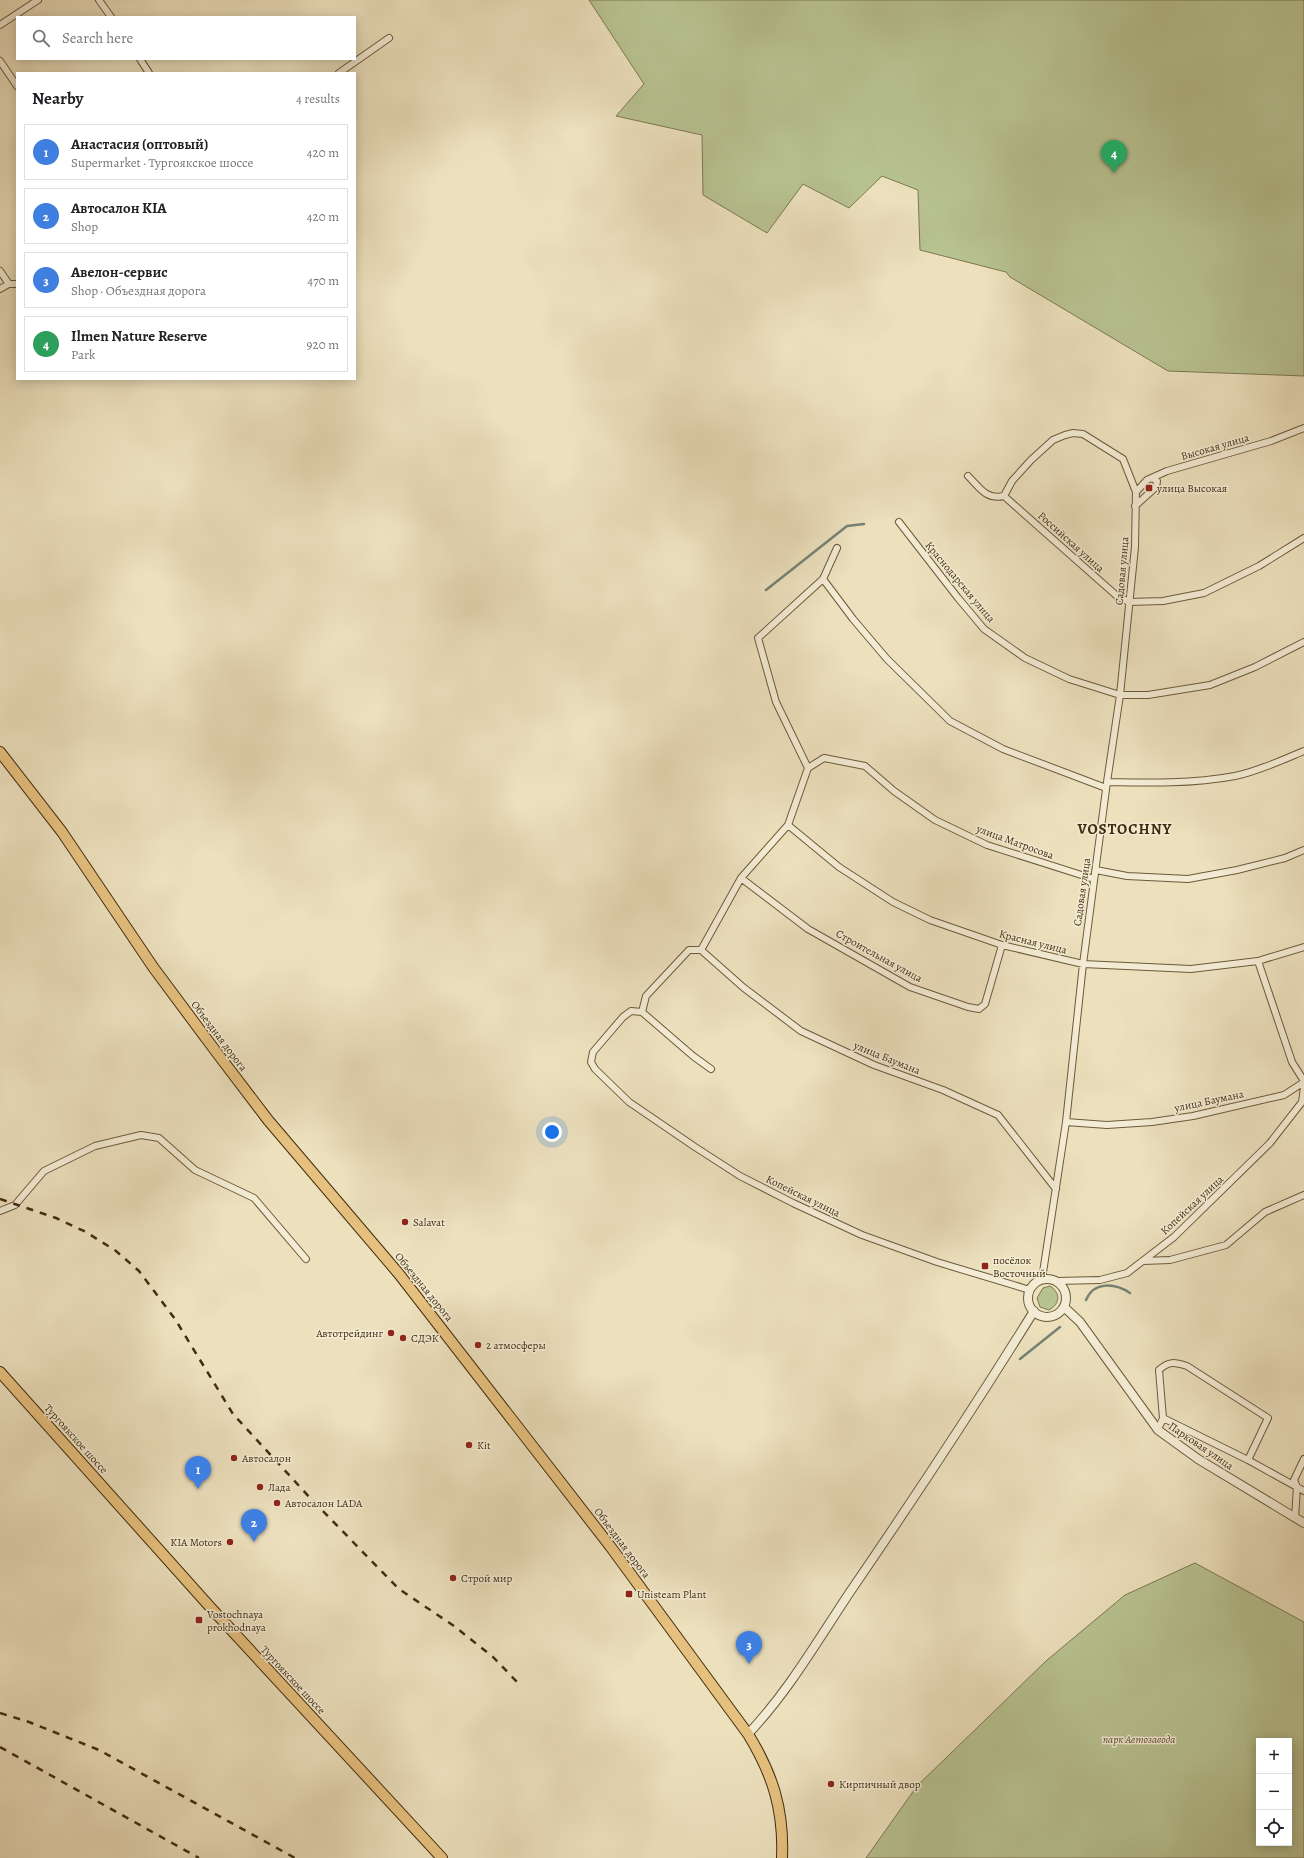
<!DOCTYPE html>
<html lang="en">
<head>
<meta charset="utf-8">
<style>
	body { margin:0; font-family:Alegreya,serif; background:#f6f6f6; color:#202124 }
	.controls { position:absolute; right:12px; bottom:12px; display:grid; overflow:hidden; border-radius:0px; box-shadow:0 2px 10px #0003 }
	.controls button { width:36px; height:36px; display:grid; place-items:center; padding:0; border:0; border-bottom:1px solid #e0e0e0; background:#fff; color:#202124; font:20px sans-serif }
	.you { position:absolute; left:552px; top:1132px; width:14px; height:14px; margin:-10px; border:3px solid #fff; border-radius:50%; background:#1a73e8; box-shadow:0 0 0 6px #1a73e833 }
	.badge { display:grid; place-items:center; width:26px; height:26px; border-radius:50%; background:#111827; color:#fff; font-size:13px; font-weight:700 }
	.pin { position:absolute; translate:-50% -33px; filter:drop-shadow(0 1px 2px #0008) }
	.pin::after { content:''; position:absolute; top:21px; width:14px; height:12px; background:inherit; clip-path:polygon(0 0,100% 0,50% 100%) }
	.list { margin:0; padding:0; list-style:none }
	h2 { display:flex; justify-content:space-between; align-items:center; height:52px; margin:0; padding:0 16px; font-size:17px }
	h2 small { font-size:13px; font-weight:400; color:#757577 }
	.list li { display:grid; grid-template-columns:26px 1fr auto; gap:12px; align-items:center; box-sizing:border-box; height:56px; margin:0 8px 8px; padding:0 8px; border:1px solid #e0e0e0; border-radius:0px }
	.list b { display:block; font-size:15px; white-space:nowrap }
	.list p { margin:0; font-size:13px; white-space:nowrap; color:#757577 }
	.list em { font-size:13px; font-style:normal; color:#757577 }
	.icon { flex:none; width:22px; height:22px; fill:none; stroke:currentColor; stroke-width:2; stroke-linecap:round; stroke-linejoin:round }
	.map { position:relative; flex:none; width:1304px; height:1858px; overflow:hidden }
	.search { position:absolute; background:#fff; box-shadow:0 2px 10px #0003; left:16px; top:16px; width:340px; height:44px; display:flex; align-items:center; gap:10px; box-sizing:border-box; padding:0 14px; border-radius:0px; color:#757577; font-size:15px }
	.panel { position:absolute; background:#fff; box-shadow:0 2px 10px #0003; left:16px; top:72px; width:340px; height:308px; border-radius:0px }
	.map>svg:first-child { display:block }
	.green { fill:#b8c291; stroke:#7c7850; fill-rule:evenodd }
	.lines { fill:none; stroke-linecap:round; stroke-linejoin:round }
	.stream { stroke:#768275; stroke-width:2.5 }
	.minor-casing { stroke:#6c5a3a; stroke-width:8 }
	.tertiary-casing { stroke:#6c5a3a; stroke-width:10 }
	.primary-casing { stroke:#412d0f; stroke-width:12 }
	.minor { stroke:#f3ebd4; stroke-width:6 }
	.tertiary { stroke:#f3ebd4; stroke-width:8 }
	.primary { stroke:#e6c07e; stroke-width:10 }
	.rail { stroke:#412d0f; stroke-width:2.5; stroke-dasharray:7 7; stroke-linecap:butt }
	.poi-dot { fill:#8f2418; stroke:#f3ebd4; stroke-width:1.5 }
	.labels { text-anchor:middle; dominant-baseline:central; stroke-width:3; stroke-linejoin:round; paint-order:stroke }
	.street-label { font-size:11px; fill:#412d0f; stroke:#f3ebd4 }
	.poi-label { font-size:11px; fill:#412d0f; stroke:#f3ebd4; text-anchor:start }
	.park-label { font-size:11px; font-style:italic; fill:#594b29; stroke:#f3ebd4 }
	.district-label { font-size:15px; font-weight:bold; letter-spacing:1px; fill:#412d0f; stroke:#f3ebd4 }
</style>
</head>
<body>
<div class="map">
<svg width="1304" height="1858" viewBox="0 0 1304 1858">
	<rect width="100%" height="100%" fill="#ece0bd"/>
	<filter id="stains"><feTurbulence type="fractalNoise" baseFrequency=".005" numOctaves="4"/><feColorMatrix values="0 0 0 0 .2 0 0 0 0 .09 0 0 0 0 .02 0 0 0 .5 -.17"/></filter>
	<radialGradient id="worn" r=".72"><stop offset=".6" stop-color="#630" stop-opacity="0"/><stop offset="1" stop-color="#630" stop-opacity=".3"/></radialGradient>
	<!-- green -->
	<path class="green" d="M589,0h715v376l-136,-5 -158,-94 -4,-5 -86,-22 -2,-60 -36,-14 -33,32 -46,-24 -36,49 -64,-38 -1,-60 -86,-19 28,-32z
		M1050,1286c11,7 10,18 -1,24l-9,-3 -3,-9 6,-10z
		M1195,1563l109,59v236h-438l51,-72 129,-125 79,-66zM1259,1741h30v102h-30z"/>
	<g class="lines">
		<!-- stream -->
		<path class="stream" d="M766,590l81,-64 17,-2
			M1086,1300c8,-19 29,-17 44,-7
			M1020,1359l40,-32"/>
		<defs>
			<path id="minor" d="M99,0l12,17
				M0,25l38,-25
				M140,59l9,14
				M0,61l17,25
				M339,73l50,-35
				M0,271l9,13
				M0,289l9,-5h8
				M968,476c12,12 18,24 36,20
				M1136,492l11,-12 20,-9 104,-30 33,-13
				M1135,506l21,-19 1,-6 -5,-3
				M899,522l59,76 26,31 41,29 44,21 51,16h28l62,-10 45,-18 49,-25
				M823,579l30,40 34,40 63,62 53,28 103,39
				M808,768l16,-10 41,8 29,25 41,29 52,25 107,34
				M1107,782c43,1 85,2 128,-6 24,-5 47,-16 69,-25
				M788,825l51,42 54,35 37,18 72,25 81,19 108,5 67,-8 46,-14
				M1096,870l31,6 61,3 49,-9 48,-12 19,-8
				M741,878l67,51 102,58 58,20 11,2 6,-5 17,-59
				M701,950h-12l-43,46 -4,16 -11,-1 -8,6 -30,35 -2,10 4,7 34,33 66,45 45,29 53,27 69,32 75,27 93,28
				M701,950l40,-72 47,-53 20,-57 -32,-66 -18,-64 65,-59 14,-31
				M701,950l43,38 57,43 73,34 69,25 55,25 58,74
				M1258,961l34,101 12,19
				M642,1012l51,44 18,13
				M1066,1122l41,3 45,-3 41,-6 91,-21 20,-13
				M0,1211l15,-6 29,-34 51,-25 46,-11 18,3 36,32 59,28 52,61
				M1143,1261l27,-1 56,-15 39,-33 39,-17
				M1042,1279l24,-157 17,-158 24,-182 13,-87 15,-148 1,-55 -13,-33 -40,-25 -10,-1 -8,2 -12,5 -22,20 -19,21 -8,15 113,100 12,6 34,-1 41,-8 55,-27 45,-28
				M1056,1281l44,-1 27,-7 47,-36 96,-94 32,-41 2,-15
				M1163,1418l85,42 56,31
				M1160,1425l3,-7 -4,-48c10,-9 15,-8 28,-4l81,52 -20,42
				M1295,1518l2,-31 -3,-7 10,-21"/>
			<path id="tertiary" d="M1028 1298a19 19 0 1 1 38 0a19 19 0 1 1-38 0Z
				M1064,1307l16,15 78,108 40,29 106,64
				M748,1734c40,-42 70,-94 102,-142 63,-92 125,-186 184,-281"/>
			<path id="primary" d="M0,752l62,80 91,135 61,82 54,71 131,154 211,272 138,188c25,41 36,76 34,124
				M0,1372l211,236 231,250"/>
		</defs>
		<!-- minor casing -->
		<use href="#minor" class="minor-casing"/>
		<!-- tertiary casing -->
		<use href="#tertiary" class="tertiary-casing"/>
		<!-- primary casing -->
		<use href="#primary" class="primary-casing"/>
		<!-- minor -->
		<use href="#minor" class="minor"/>
		<!-- tertiary -->
		<use href="#tertiary" class="tertiary"/>
		<!-- primary -->
		<use href="#primary" class="primary"/>
		<!-- rail -->
		<path class="rail" d="M0,1199l56,19 30,14 30,19 23,20 36,48 58,95 79,86 87,89 55,37 39,31 27,28
			M0,1713l29,9 70,28 196,108
			M0,1747l199,111"/>
	</g>
	<!-- markers -->
	<g class="poi-dot">
		<rect x="1145" y="484" width="8" height="8" rx="2"/>
		<circle cx="405" cy="1222" r="4"/>
		<rect x="981" y="1262" width="8" height="8" rx="2"/>
		<circle cx="391" cy="1333" r="4"/>
		<circle cx="403" cy="1338" r="4"/>
		<circle cx="478" cy="1345" r="4"/>
		<circle cx="469" cy="1445" r="4"/>
		<circle cx="234" cy="1458" r="4"/>
		<circle cx="260" cy="1487" r="4"/>
		<circle cx="277" cy="1503" r="4"/>
		<circle cx="230" cy="1542" r="4"/>
		<circle cx="453" cy="1578" r="4"/>
		<rect x="625" y="1590" width="8" height="8" rx="2"/>
		<rect x="195" y="1616" width="8" height="8" rx="2"/>
		<circle cx="831" cy="1784" r="4"/>
	</g>
	<g class="labels">
		<!-- street labels -->
		<g class="street-label">
			<text transform="translate(1215 447) rotate(-16)">Высокая улица</text>
			<text transform="translate(1071 542) rotate(42)">Российская улица</text>
			<text transform="translate(1122 571) rotate(-85)">Садовая улица</text>
			<text transform="translate(960 582) rotate(50)">Краснодарская улица</text>
			<text transform="translate(1015 842) rotate(20)">улица Матросова</text>
			<text transform="translate(1082 892) rotate(-82)">Садовая улица</text>
			<text transform="translate(1033 942) rotate(14)">Красная улица</text>
			<text transform="translate(879 956) rotate(29)">Строительная улица</text>
			<text transform="translate(219 1036) rotate(53)">Объездная дорога</text>
			<text transform="translate(887 1058) rotate(22)">улица Баумана</text>
			<text transform="translate(1209 1101) rotate(-12)">улица Баумана</text>
			<text transform="translate(803 1196) rotate(26)">Копейская улица</text>
			<text transform="translate(1192 1205) rotate(-43)">Копейская улица</text>
			<text transform="translate(424 1287) rotate(51)">Объездная дорога</text>
			<text transform="translate(76 1439) rotate(48)">Тургоякское шоссе</text>
			<text transform="translate(1201 1446) rotate(34)">Парковая улица</text>
			<text transform="translate(622 1543) rotate(53)">Объездная дорога</text>
			<text transform="translate(293 1680) rotate(47)">Тургоякское шоссе</text>
		</g>
		<!-- poi labels -->
		<g class="poi-label">
			<text x="1157" y="488">улица Высокая</text>
			<text x="413" y="1222">Salavat</text>
			<text x="993" y="1260">посёлок<tspan x="993" dy="13">Восточный</tspan></text>
			<text x="383" y="1333" text-anchor="end">Автотрейдинг</text>
			<text x="411" y="1338">СДЭК</text>
			<text x="486" y="1345">2 атмосферы</text>
			<text x="477" y="1445">Kit</text>
			<text x="242" y="1458">Автосалон</text>
			<text x="268" y="1487">Лада</text>
			<text x="285" y="1503">Автосалон LADA</text>
			<text x="222" y="1542" text-anchor="end">KIA Motors</text>
			<text x="461" y="1578">Строй мир</text>
			<text x="637" y="1594">Unisteam Plant</text>
			<text x="207" y="1614">Vostochnaya<tspan x="207" dy="13">prokhodnaya</tspan></text>
			<text x="839" y="1784">Кирпичный двор</text>
		</g>
		<!-- park labels -->
		<g class="park-label">
			<text x="1139" y="1739">парк Автозавода</text>
		</g>
		<!-- district labels -->
		<g class="district-label">
			<text x="1125" y="829">VOSTOCHNY</text>
		</g>
	</g>
	<rect width="100%" height="100%" filter="url(#stains)"/>
	<rect width="100%" height="100%" fill="url(#worn)"/>
</svg>
<div class="controls">
<button>+</button>
<button>−</button>
<button><svg class="icon" aria-label="locate" viewBox="0 0 24 24"><circle cx="12" cy="12" r="6"/><path d="M12 2v4M12 18v4M2 12h4M18 12h4"/></svg></button>
</div>
<div class="you"></div>
<div class="pin badge" style="left:198px;top:1489px;background:#3f7fe0">1</div>
<div class="pin badge" style="left:254px;top:1542px;background:#3f7fe0">2</div>
<div class="pin badge" style="left:749px;top:1664px;background:#3f7fe0">3</div>
<div class="pin badge" style="left:1114px;top:173px;background:#2e9e5b">4</div>
<div class="search"><svg class="icon" aria-label="search" viewBox="0 0 24 24"><circle cx="10" cy="10" r="6"/><path d="M15 15l6 6"/></svg>Search here</div>
<section class="panel">
<h2>Nearby<small>4 results</small></h2>
<ul class="list">
<li><span class="badge" style="background:#3f7fe0">1</span><div><b>Анастасия (оптовый)</b><p>Supermarket · Тургоякское шоссе</p></div><em>420 m</em></li>
<li><span class="badge" style="background:#3f7fe0">2</span><div><b>Автосалон KIA</b><p>Shop</p></div><em>420 m</em></li>
<li><span class="badge" style="background:#3f7fe0">3</span><div><b>Авелон-сервис</b><p>Shop · Объездная дорога</p></div><em>470 m</em></li>
<li><span class="badge" style="background:#2e9e5b">4</span><div><b>Ilmen Nature Reserve</b><p>Park</p></div><em>920 m</em></li>
</ul>
</section>
</div>
</body>
</html>
